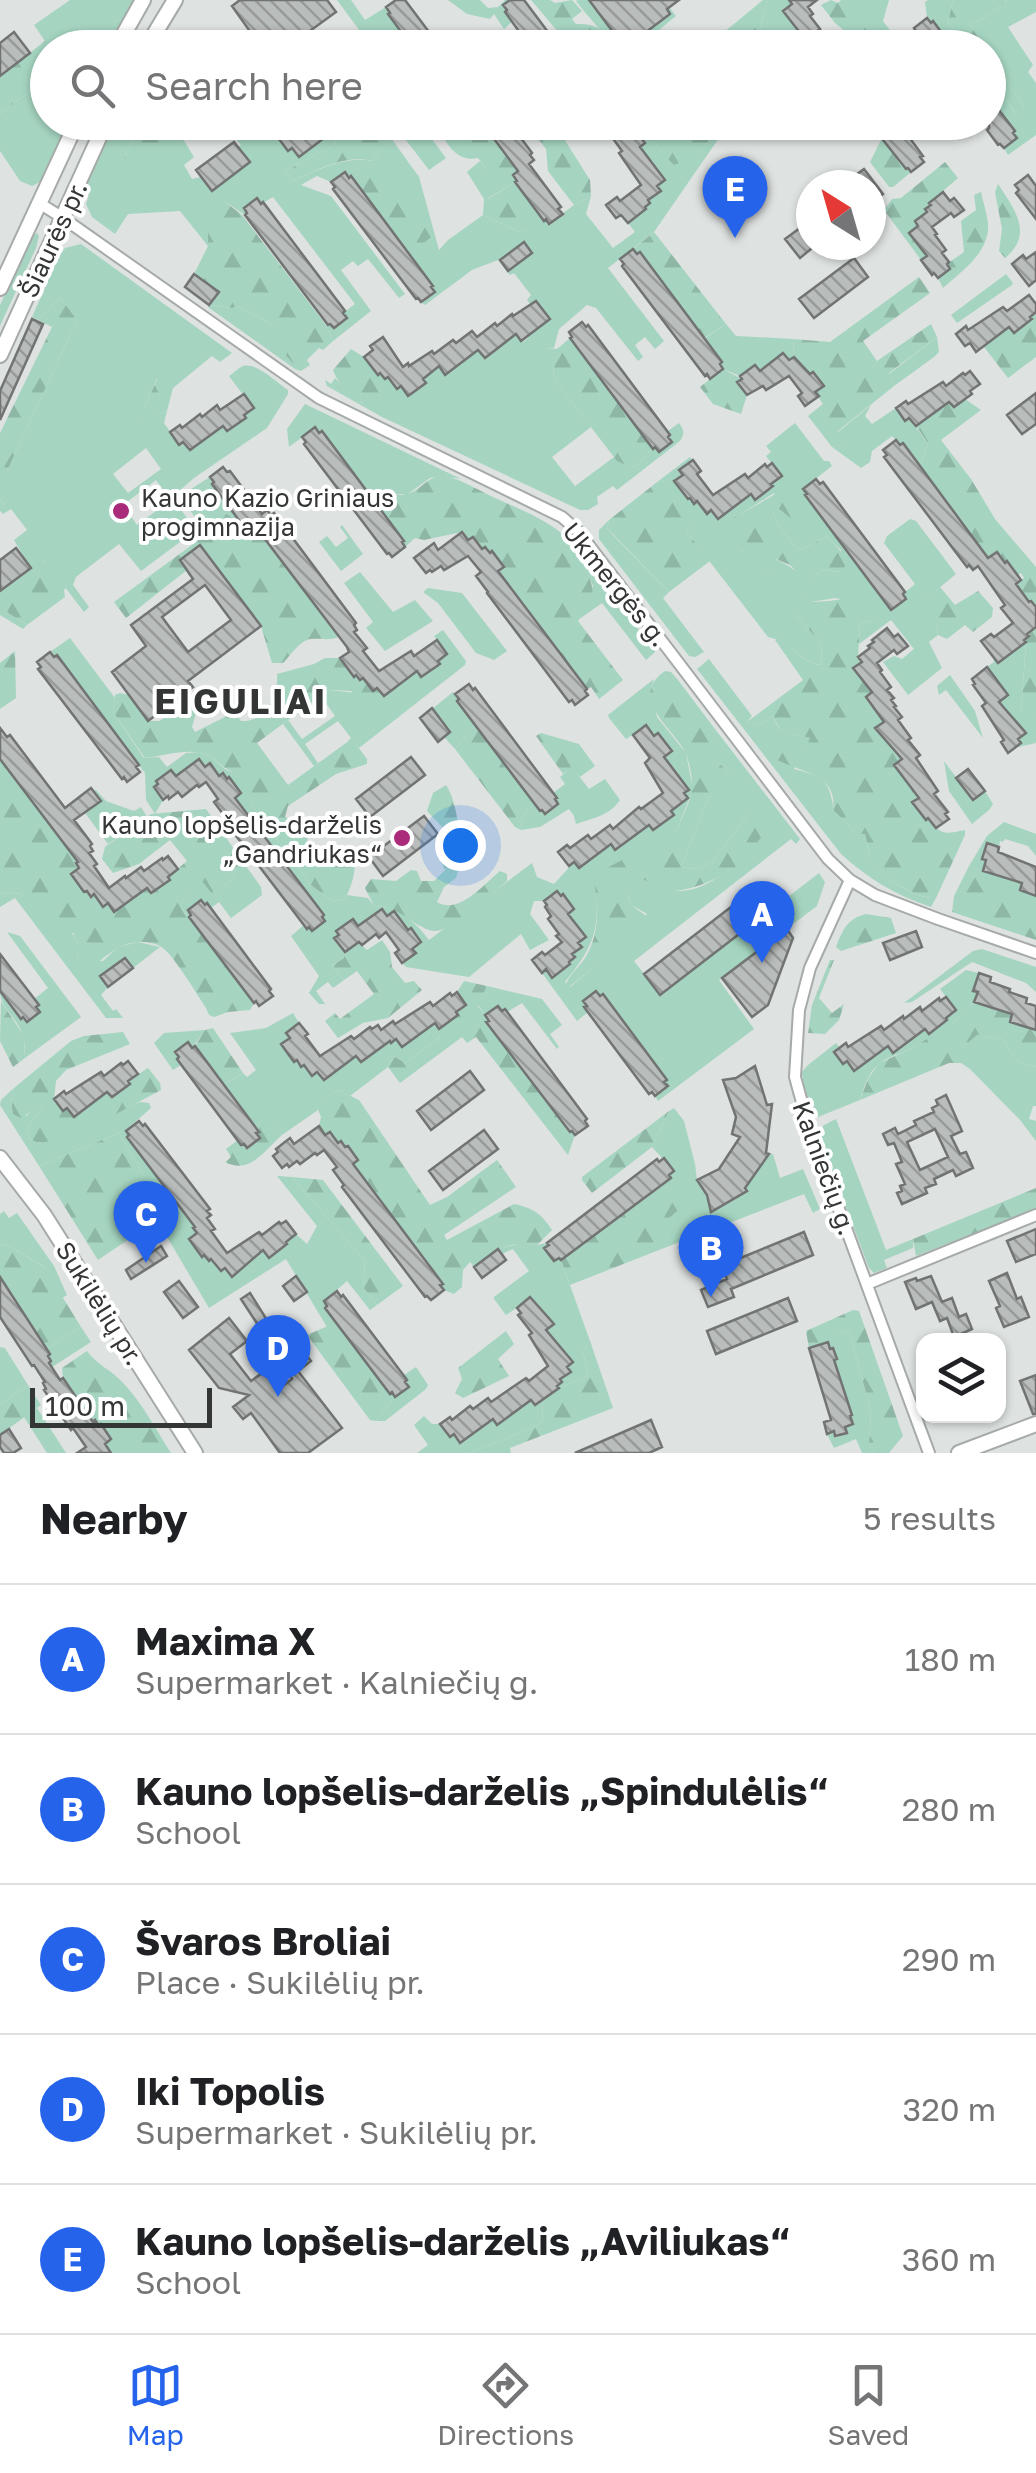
<!DOCTYPE html>
<html lang="en">
<head>
<meta charset="utf-8">
<style>
	body { margin:0; font-family:"Golos Text",sans-serif; background:#f6f6f6; color:#202124 }
	.controls { position:absolute; right:30px; bottom:30px; display:grid; overflow:hidden; border-radius:20px; box-shadow:0 2px 8px #0004 }
	.controls button { width:90px; height:90px; display:grid; place-items:center; padding:0; border:0; border-bottom:2px solid #e0e0e0; background:#fff; color:#202124; font:50px sans-serif }
	.compass { position:absolute; left:796px; top:170px; width:90px; height:90px; border-radius:50%; background:#fff; box-shadow:0 2px 8px #0004; rotate:323deg }
	.scale { position:absolute; left:30px; bottom:25px; width:182px; box-sizing:border-box; padding-left:10px; border:5px solid #343635; border-top:0; font-size:28px; line-height:35px; white-space:nowrap; color:#343635; -webkit-text-stroke:8px #fff; paint-order:stroke }
	.you { position:absolute; left:460px; top:845px; width:35px; height:35px; margin:-25px; border:8px solid #fff; border-radius:50%; background:#1a73e8; box-shadow:0 0 0 15px #1a73e833 }
	.badge { display:grid; place-items:center; width:65px; height:65px; border-radius:50%; background:#2563eb; color:#fff; font-size:32px; font-weight:700 }
	.pin { position:absolute; translate:-50% -82px; filter:drop-shadow(0 2px 5px #0008) }
	.pin::after { content:''; position:absolute; top:52px; width:35px; height:30px; background:inherit; clip-path:polygon(0 0,100% 0,50% 100%) }
	.list { margin:0; padding:0; list-style:none }
	h2 { display:flex; justify-content:space-between; align-items:center; height:130px; margin:0; padding:0 40px; font-size:42px }
	h2 small { font-size:32px; font-weight:400; color:#757577 }
	.list li { display:grid; grid-template-columns:65px 1fr auto; gap:30px; align-items:center; box-sizing:border-box; height:150px; padding:0 40px; border-top:2px solid #e0e0e0 }
	.list b { display:block; font-size:38px; white-space:nowrap }
	.list p { margin:0; font-size:32px; white-space:nowrap; color:#757577 }
	.list em { font-size:32px; font-style:normal; color:#757577 }
	.icon { flex:none; width:55px; height:55px; fill:none; stroke:currentColor; stroke-width:2; stroke-linecap:round; stroke-linejoin:round }
	.map { position:relative; flex:none; width:1036px; height:1453px; overflow:hidden }
	.search { position:absolute; background:#fff; box-shadow:0 2px 8px #0004; left:30px; right:30px; top:30px; height:110px; display:flex; align-items:center; gap:25px; box-sizing:border-box; padding:0 35px; border-radius:55px; color:#757577; font-size:38px }
	.sheet { height:880px; background:#fff }
	nav { display:flex; justify-content:space-around; align-items:center; box-sizing:border-box; height:140px; border-top:2px solid #e0e0e0; background:#fff; font-size:28px; color:#757577 }
	nav a { display:grid; justify-items:center; gap:5px }
	nav .on { color:#2563eb }
	.map>svg:first-child { display:block }
	.green { fill:#a5d5c1; fill-rule:evenodd }
	.forest { fill:url(#forest-firs) }
	.building { fill:url(#building-back-hatch); stroke:#717473; stroke-width:2.5; fill-rule:evenodd }
	.lines { fill:none; stroke-linecap:round; stroke-linejoin:round }
	.street-casing { stroke:#a6aaa8; stroke-width:14 }
	.secondary-casing { stroke:#a6aaa8; stroke-width:18 }
	.street { stroke:#fff; stroke-width:10 }
	.secondary { stroke:#fff; stroke-width:14 }
	.poi-dot { fill:#aa2b7a; stroke:#fff; stroke-width:4 }
	.labels { text-anchor:middle; dominant-baseline:central; stroke-width:8; stroke-linejoin:round; paint-order:stroke }
	.street-label { font-size:25px; fill:#343635; stroke:#fff }
	.poi-label { font-size:25px; fill:#343635; stroke:#fff; text-anchor:start }
	.district-label { font-size:35px; font-weight:bold; letter-spacing:2.5px; fill:#343635; stroke:#fff }
</style>
</head>
<body>
<div class="map">
<svg width="1036" height="1453" viewBox="0 0 1036 1453">
	<defs>
		<pattern id="forest-firs" width="22" height="20" patternUnits="userSpaceOnUse" patternTransform="scale(2.5)"><rect width="22" height="20" fill="#a5d5c1"/><path d="M5 1l3.5 6h-7zM16 11l3.5 6h-7z" fill="#8fb7a6"/></pattern>
		<pattern id="building-back-hatch" width="6" height="6" patternUnits="userSpaceOnUse" patternTransform="scale(2.5)"><rect width="6" height="6" fill="#b9bdbb"/><path d="M-1 5l2 2M0 0l6 6M5-1l2 2" fill="none" stroke="#979a99"/></pattern>
	</defs>
	<rect width="100%" height="100%" fill="#dee2e0"/>
	<!-- green -->
	<path class="green" d="M70,0h65l-28,47h-58l-15,-22z
		M337,0h14l14,20 21,-13 4,6 -2,2 11,14 2,-2 9,16 -6,4h-34l-3,-4 -6,4h-8l12,-9z
		M448,0h32l8,8 10,-1 7,-7h5l-6,5 3,5 -2,3 7,9 -8,7 -10,-15 -4,5 -23,-5z
		M578,0h11l81,14 -3,-5 2,-2 7,9 -38,31h-24c-12,-16 -26,-30 -38,-46z
		M768,0h21l3,4 -8,8 19,21 -14,14 -32,1v-9z
		M928,0h25l-5,22 19,25h-14l-19,-25 -3,1 -4,-5 -2,-16z
		M1007,0h29v12l-28,15 25,38 -5,7 8,11v52l-28,20 -4,-7 12,-10 -3,-5 2,-2 -20,-22 2,-2 -8,-12v-19l28,39 7,-8 -35,-54 -1,-5 -3,-1 -15,-22 19,-10z
		M47,78l1,44 21,1 -27,58 -10,5 -12,-5 -20,-30v-37z
		M115,123h27l-18,34 16,13 43,-31 11,18 -10,8 8,14 9,-2 11,13 37,-28 -11,-15 3,-2 -4,-5 11,-10 -3,-5 4,-2h25l7,9 -5,5 12,14 42,-22 6,9 -1,7 -50,26 8,10c23,-11 54,-26 79,-20l19,-23 -13,-15h34l-21,15 28,39 20,73 9,-10 35,-25 36,17 27,-13 4,4 24,-18 17,-9 -5,18 27,34 22,-16 -7,-9 18,-14 -1,-2 5,-4 -2,-3 12,-9 -34,-68h17l19,30 33,4 15,-17 9,-2 -65,94 -46,36 56,73 -9,8 -10,-12 -10,8 8,12 -5,4 -42,-53 -9,-3 -28,24 -5,19h-7l6,15 1,16 37,48 -39,30 23,29 39,-29 16,10 6,-1 19,-19 16,-5 -3,-11 11,-8c5,7 6,10 1,18l-63,49 -4,-4 -16,11 1,7 -10,6h-8l-198,-93 -55,-31 -2,-6 6,4 4,-6 14,15 13,10 26,-26 9,11 4,-2 8,9 16,-12 -2,-4 16,-13 6,9 33,-25 7,8 30,-26 8,10 5,-4 -1,-2 22,-17 -13,-18 -5,4 -4,-5 4,-5 -17,-22 -4,2 -12,-15 -26,10 -47,35 -4,-3 13,-9 -3,-6 2,-2 -10,-13 -3,1 -15,-26 17,-3 -71,-68 -20,6 -14,-6 -16,9 30,11 74,98 -6,4 -31,-39 -10,7 -5,-5 -12,9 30,41 -38,30 -7,-16 4,-1 4,4 12,-9 -3,-6 12,-9 -82,-107 -12,7 -5,-5 -12,9 3,5 -2,2 -21,-14 -16,12v33l-28,-35 -52,3 -13,20 -23,-17 -6,-13 3,-10 -7,-3 1,-4z
		M420,123l26,35 -17,12 -27,-35z
		M480,161l15,18 22,-14 3,5 -3,11 -30,18h-3l-17,-27z
		M37,233l2,3 -3,12 -36,78v-21l31,-68z
		M81,244l151,109 -12,9 -8,-6 -39,32 -16,-10 -18,43 28,-10 -3,12 15,21 4,-2 7,8 18,-13 13,-14 7,8 17,-13 -1,-3 9,-7 -24,-32c5,-3 9,-8 14,-10 14,-4 34,17 45,24v4l-21,34 -73,50 -24,21 -14,-19 -33,25 14,20 34,-25 5,3 20,27 -55,41 -22,-27 -43,33 -3,8 16,22 -5,5 -39,-51 -37,51 19,13 -4,4 -23,-14v-24l30,-23 -16,-28 13,-10 -16,-21 -8,5 -3,-3v-12l4,6 3,-34 70,-151 -17,-23 -22,23 -6,-3 28,-63 5,-6zM146,448l15,21 -33,24 -15,-19z
		M1006,274l7,9 -1,2 -55,38 -6,-8z
		M209,305l23,3 6,-2 30,16 16,12 18,30 5,-4 3,5 -9,6 -6,-2 -87,-62z
		M726,324l10,12 57,3 1,18 -5,3 -6,-7 -22,20 -6,-8 -15,11 -17,-7 -21,-29z
		M937,337l2,15 -5,5 -40,29 -5,-12z
		M305,404l156,75 -19,-3 -12,2 -22,16h-22l-13,10c-7,-14 -13,-23 -25,-33l2,-3 -10,-13 -9,-7 2,-3 -11,-14 -3,2 -4,-5 -26,19 -2,-18z
		M871,405l-6,11 7,8 24,-16 9,12 4,-2 19,25 -8,24 -28,-31 -20,15 -2,11 -9,6 -29,-21 11,-3 -5,-12z
		M795,423l29,38h5l3,5 -28,22 3,6 -2,2 11,14 2,-1 16,25 2,-1 15,24 3,-1 15,25 3,-1 22,28 12,-9 -3,-5 12,-10 -31,-41 3,-7 23,-17 6,2 40,53 -30,25 10,24 2,12 -9,7 13,26 -34,27 -25,-33 11,-6 8,3 12,-10 -23,-29 -32,24 1,-20 14,-5 -28,-19 -11,-2 -24,4 -5,-9h-15l3,21 27,29 1,22c-21,-2 -32,-24 -54,-28l-82,-106 8,-16 -33,-36 29,-22 3,3 -13,11 3,4 -8,6 13,18 2,-1 4,5 3,-2 9,12 5,-3 7,9 31,-27 6,8 18,-13 -2,-3 11,-7 -16,-21 5,-4 -5,-6zM774,493l4,14 -5,7 7,14 19,22 28,-13 14,13 -2,22 -16,-2 -11,8c-15,-5 -23,-13 -37,-19l-8,16 -29,-28 3,-33z
		M210,477l4,5 -2,3 11,14 2,-2 16,26 -41,-24 -9,-10z
		M609,520l-2,8 5,6 57,58 -6,6 41,54 -9,5 -6,-1 -90,-117v-9z
		M342,525l21,29 -22,17 -22,-29 8,-6 9,11 12,-9 -8,-11z
		M577,550l78,100v2l-9,8 -44,-57 -24,17 15,-34z
		M360,572l33,40 22,-12 18,21 -48,30 -19,-23 7,-6 -29,-39z
		M428,588l34,5 45,58 -13,9 -18,-7 -38,-50 -15,-11z
		M443,630l23,31 -1,4 -106,83 -4,-5h-9l5,-5 -13,-17 -33,23 13,19 -4,3 -31,-42 5,-4 14,19 33,-23 -14,-20 8,-6 55,6 18,-14 12,-12 8,7 17,-13 -1,-3 9,-7 -13,-18z
		M70,638l45,60 -2,14 31,46 15,-1 8,10 19,-14 13,-1 11,4 15,13 19,9 7,11 1,16 59,80 21,16 13,-2 2,-4 21,3 6,8c24,0 41,15 55,34l103,-77 5,14 17,7 20,-22 5,6 32,-24 5,6 33,-25 5,5 19,-15 -2,-4 17,-22 -24,-32 7,-6 -12,-17 -5,2 -8,-10 -20,13 -17,-21 -1,-3 46,-36 -3,10 6,28 29,36 7,36 -16,41 -82,50c5,48 1,64 -30,102l5,5 48,-41 29,-32 -16,-9 -3,-11 12,-17c10,5 20,11 31,13 35,7 68,-29 90,-52l-10,-27 -39,51 -15,7 -16,-2 28,-71 20,-22 -4,-6 -16,-10 6,-29 85,110 -4,5 -5,-5 -157,122 27,34 158,-122 6,9 -8,24 -98,74 35,49 -96,72 -3,-5 13,-9 -72,-96 -12,9 4,12 -11,9 -35,-48 4,-4 7,8 17,-13 2,-10 10,-7 -4,-4 8,-6 -21,-21 9,-8 -10,-13 -3,1 -4,-5 -13,10h-10l-4,13 19,26 -19,10 -9,-16 -52,43 -63,-10 -4,-4 13,-9 -3,-5 9,-7 -10,-13 -3,1 -21,-14 -6,-7 -21,19 -23,3 2,4 -4,3 10,14 -1,6 -12,8 12,14 -11,8 -5,-6 -12,9 9,13h-6l-10,-11 10,-17 -28,-40 13,-11 9,6 12,-9 -3,-5 2,-2 -10,-14 -3,2 -5,-12 -10,-13 -3,1 -5,-12 -28,-37 -3,2 -5,-12 -18,-21 7,-6 -11,-15 -3,1 -4,-6 -4,3 -9,-13 -5,4 -6,-8 -22,20 -7,-9 -13,10 1,4 -4,3 9,13 -8,14 -9,-14 -1,-27 -95,-121z
		M1026,642l-5,69 15,9v23l-22,5 7,-5 -3,-4 8,-6 -27,-31 9,-7 -13,-17 -3,1 -8,-10 10,-7 -1,-5 4,-3 5,6z
		M709,659l43,57 -4,5 7,4 10,-3 7,-7c9,23 20,18 39,23l-5,10h-8l-4,21c31,8 35,11 40,42l15,14 6,9h10c2,8 3,18 6,25 8,17 46,41 65,39l-5,9c-34,-11 -64,-29 -90,-53l-144,-185z
		M950,675l25,36 8,27 -37,-48 -7,5 -2,-9z
		M453,692l15,24 9,7 -22,26 -11,-12 6,-5 -18,-23z
		M944,761l29,39 12,-9 8,13 -4,6 -17,14 -23,-33z
		M572,767l17,22 16,-10 15,21c-11,16 -27,18 -44,24l-2,-8 -5,-7 -29,18 -19,3 1,-13 12,-13 11,10 13,-9 -5,-12 12,-9 -5,-7z
		M96,790l10,11 28,10 7,-4 6,10 -39,27 -31,-42 11,8 12,-9 -7,-10z
		M1004,822l32,12v22l-8,-10 -23,-7 -2,3 -3,-1 -1,6 -12,-4 -5,15 4,2 -3,11 -14,-5 18,-30z
		M241,859l20,28 1,8 -31,23 -12,-16 -8,6 -11,-8 -12,10 3,5 -2,2 -9,-11 18,-31 16,19 16,-13z
		M5,892l16,2c13,14 54,33 57,50 1,6 -1,12 -1,17h26l15,-14 20,-5 22,5 -27,21 -9,-10 -23,18 7,11 -7,8 12,16 3,-2 7,9h-17l-91,-120 -15,9v-12z
		M7,932l13,4 61,81 -56,41c0,-8 0,-17 -3,-25 -6,-16 -22,-26 -22,-42l3,4 2,-1 15,24 3,-1 4,5 11,-17 -4,-6 14,-11z
		M982,949l54,18v25l-10,-9 -54,-21 -60,40 -8,1 69,-52z
		M966,970l13,3 -6,17 5,2c-8,24 -49,49 -72,59 -9,4 -22,7 -28,14 -10,8 -14,23 -18,35l-42,17 -7,-2 -5,-14 -4,-29 6,-7 28,-22 4,5 -6,5 9,11 4,-3 8,10 18,-14 -1,-3 51,-28 6,8 18,-13 -1,-3 10,-8 -16,-21z
		M487,986l55,13 20,26 -12,9 9,13 -2,2 -35,-46 -15,9 -9,-6 -13,9 -7,-10z
		M293,1013l6,10 -13,9 4,6 -9,7 13,17 3,-2 4,6 3,-1 8,10 5,-3 7,8 30,-26 7,8 27,-23 3,3 42,-22 6,9 2,7 -36,27 -11,-7 -6,11 -38,29 -12,-6 -22,12 2,8 -36,25 -13,-18 -14,10 -16,-18 2,-2 -10,-13 -10,-8 22,-13 4,4 9,-7 -26,-37 36,-5z
		M205,1030l-13,18 -4,-5 -12,9 5,13 -8,5 -19,-27 10,-10z
		M977,1035l26,5 15,22 18,5v39h-3l-4,13 7,2v20l-16,-21 -50,-51 -9,-6v-14z
		M14,1088l-3,14 2,11 14,3 9,-13 7,-6v10l-16,21c1,20 20,16 32,7l81,-33 9,1 2,5 -25,22 68,91 3,12 -8,6 13,17 2,-1 5,6 2,-2 9,12 5,-3 7,8 18,-13 -1,-3 14,-10 7,7 26,-23 11,10 10,-18 -40,-50 15,1 73,84 -2,26 14,18 -7,5 -23,-29 -23,20 12,22 -9,4 -41,-68 -77,49 -52,-88 2,-19 -40,-68 -80,33 -39,-61 1,-5z
		M674,1108l10,13 11,43 2,16 10,15 4,17 35,-21 -1,-3 24,-34h4l7,24 23,-9 17,40 -7,4 -9,-19 -145,56v-23l21,-49h-9l-2,-3 5,-4 -22,-24 17,-36z
		M836,1119l50,131 27,-11v9l-29,12 3,8 -13,5 -5,-5 -51,-135 6,-8z
		M4,1211l5,7 8,-5 37,53 13,29 -5,3 -19,-32 -36,-21 -7,-1v-30z
		M522,1243l15,2 10,-2 2,2 -5,4 10,12 5,-3 2,2 29,81 -7,11 5,24 -29,12 -2,-2 5,-4 -2,-3 10,-7 -3,-5 5,-5 -26,-32 8,-6 -23,-26 -25,17 -12,-16v-2l35,-26 -16,-22 -11,5 -4,-5z
		M81,1327l10,15 -42,27 -3,-5 4,-10 -3,-5z
		M849,1331l22,80 -2,32 5,10h-12l-6,-14 -22,9 -7,-14 7,-3 2,5 10,-3 -1,-6 8,-3 -3,-8 2,-2 -3,-10h-2l-1,-8 -3,-11h-2l-7,-25 2,-2 -3,-9h-3l-2,-7 2,-5z
		M0,1347l5,1 23,37 -28,20z
		M416,1367l12,18 -2,4 -41,32h-9l19,-24 13,-10 -4,-12z
		M529,1397l6,8 7,-4 1,17 -4,7 -69,28h-53l11,-8 -14,-20 10,-9 8,8h8l9,12 5,-2 7,8 30,-26 7,9 18,-14z
		M37,1408l29,45h-19l-23,-36z"/>
	<!-- forest -->
	<path class="forest" d="M531,0h19l5,3 17,-3 10,11 -10,8 4,5c23,0 25,5 38,23h-43z
		M763,0h5l-11,39h-34l-1,8h-16z
		M831,0l7,3 3,-3h48l-6,21 20,26h-13l-16,-16 -16,11 -23,-19 -14,-18z
		M953,0h54l-18,15 -19,10 15,22h-18l-19,-25z
		M45,41l4,6 -1,1 -1,30 -47,36v-38z
		M989,53l35,54 -6,9 -29,-40z
		M360,122l18,1 13,15 -19,23c-25,-7 -56,9 -79,20l-8,-10 50,-26 1,-7z
		M142,123h29l12,16 -43,32 -16,-14z
		M434,123h51l3,3 -2,3 10,13 3,-1 16,26 -20,13 -17,-22c-24,5 -32,-18 -44,-35z
		M526,123h28l36,57 1,16 -17,9 -26,-34 -2,-22z
		M643,123h96l-20,15 -9,2 -15,17 -21,8 -12,-12z
		M882,138l14,15 -1,2 10,14 3,-1 3,4 -18,15h-4l-19,-25z
		M945,162l13,16 -29,25 2,2 -6,4 2,3 -12,9 3,5 -9,6 10,14 11,8 -9,6 -37,-50 8,-11 9,-1z
		M373,172c35,10 44,33 61,63l-12,9 -20,5c-10,-21 -24,-42 -42,-56l2,-3 -11,-14z
		M515,182l10,15 3,-2 16,26 -25,11 -36,-17 1,-16h4z
		M998,184c17,26 36,50 7,74l-6,-7 3,-22 -7,-37z
		M981,192c2,10 6,21 7,32 2,28 -26,47 -45,64l-5,-10 12,-9 -3,-5 17,-12 -3,-31 15,-11 -2,-15z
		M224,201l18,14 84,110 7,16 -10,9 -4,-2 -16,16h-9l-14,-15 3,-15 -15,-12 -30,-16 -6,2 -23,-3 10,-14 -25,-17 14,-28v-33l5,-11z
		M654,232l72,92 -22,14 -71,-89z
		M919,277l11,16 -67,48 14,20 54,-37 6,13 -48,36 5,13 -56,45 6,13 -12,3 -24,-31 15,-12 -8,-12 8,-6 -10,-13 -3,1 -4,-6 -2,1 -10,-12 -1,-18 37,3z
		M60,297l17,23 -70,151 12,16 -14,19 -5,-7v-66l52,-106 -14,-7z
		M1036,312v45l-28,21 -24,-31 11,-9 -2,-3 14,-11 7,9 18,-13 -2,-3z
		M570,338l11,15 3,-1 5,11 64,86 -17,17 -6,1 -13,-6 -63,-82 -1,-16 -8,-10 2,-5 10,1z
		M351,349l13,8 14,18 2,-2 5,6 3,-2 2,14c-19,29 -48,3 -57,-21z
		M723,369l19,10 -4,3 9,13 -6,19 -28,-10 -13,-17z
		M158,377l15,11 -6,23 -29,11z
		M947,399l6,8 12,-8 16,11 -40,30 30,39 24,40 41,48v40l-5,-6 -2,1 -13,-18 8,-6 -3,-5 -4,2 -20,-23 -11,8 -2,-7 -64,-86 8,-24 -12,-17 18,-13z
		M442,475c17,4 27,10 43,18 29,15 73,28 92,57 4,6 7,15 10,22 10,22 6,30 -9,49l45,59 -24,19 -8,-12 -4,2 -10,-14 -3,2 -5,-12 -73,-92 7,-7 -11,-14 -2,1 -5,-6 -3,2 -9,-12 -5,3 -6,-8 -38,8 -9,-2 -10,9 -3,-5 2,-2 -20,-22 2,-2 -11,-14c17,-13 20,-4 35,-9 13,-5 16,-15 32,-18z
		M661,479l34,36 -9,16 24,30 -41,31 -62,-64 2,-8z
		M786,488l25,22 -13,14 -20,-16 -5,6 7,14 19,22 28,-13c10,10 18,15 18,30l-6,5 -16,-2 -11,8h-9l-13,-13 -14,-6 -9,16 -16,-7c-8,-26 -13,-16 -32,-26 -5,-3 -10,-6 -15,-10l37,-18z
		M191,489l9,10 40,23 3,-1 3,4 8,-5 2,7 11,14 2,-1 16,25 2,-1 15,25 3,-1 15,24 3,-1 16,26c-11,4 -17,1 -28,2 -11,1 -20,16 -28,24h-11l-11,-37 -61,-81 -20,15 7,10 -61,48 -12,-16 93,-68 -26,-36z
		M46,561l20,27 -2,2 1,7 -38,28 -20,-13 8,-27z
		M940,587l15,18 23,-14 15,17 -1,9 -19,15 -8,-7 -18,14 -9,-4 -2,-12 -13,6 -9,-3v-22l12,-5z
		M791,592l15,1 6,9c14,-1 32,-1 44,-8l8,4 12,15 -2,6 -14,5 -2,33 4,5 -8,6 10,14 10,8 -8,7 10,13 7,5 -2,2 3,5 -8,6 26,31 -8,7 27,30 -8,7 12,17 3,-2c13,18 17,16 37,12v5l-29,63c-18,2 -57,-22 -65,-38 -3,-8 -4,-18 -6,-26h-10l-6,-9 -15,-14c-1,-5 0,-11 -2,-17 -5,-21 -41,-25 -58,-36l5,-13 27,3 4,-10c-22,-6 -26,1 -38,-23l-7,7 -10,3 -8,-3 56,-42 -28,-40 4,-1c14,9 26,25 43,26l-1,-22 -27,-29 -6,-14z
		M1036,627v93c-7,0 -11,-4 -15,-9l5,-68 -2,-3z
		M15,651l1,47 -16,11v-46z
		M325,658h15l13,18 3,-1 4,5 3,-2 14,10 12,13 -2,8 -24,-4 -12,-14 -22,-1 -72,53 31,42 58,-42h9l12,16v5l-31,10 -48,32 -3,11 11,5 28,2 -4,9 -12,3 -2,14c15,12 22,5 37,-4l11,5c2,19 0,30 -9,48l-13,2 -21,-16 -59,-80c-2,-25 -6,-24 -25,-36 -7,-4 -12,-10 -19,-14 -17,-8 -45,1 -63,3l-32,-46 2,-17 5,-2 9,2 19,26h11l31,-18 8,3 -6,21 3,5 40,-20 6,9c24,2 38,-26 36,-47l37,-10z
		M665,671l6,1 7,8 37,49 -5,29 15,10 4,6 -2,9 -18,13 -28,71 16,2 15,-7 39,-51 12,-1 6,8 -8,20 -11,12 -1,9c-34,21 -51,32 -91,33l-5,-8 -13,-6 -12,17 3,10 21,15 -88,71c2,-14 13,-21 21,-33 15,-24 13,-51 9,-78l13,-12 70,-38c5,-13 16,-32 15,-46 0,-9 -3,-24 -7,-32 -12,-24 -58,-54 -20,-81z
		M475,725l11,15 2,-2 15,25 3,-1 5,11 20,22 -2,1 5,8 -12,13 -1,13 -6,-3 -60,-78z
		M541,733l38,11 16,22 -15,11 -8,-9 -9,6 -27,-38z
		M0,759l2,4 3,-2 15,25 3,-1 15,25 3,-1 7,9 -2,2 20,22 -2,2 10,13 6,3 -4,4 3,4 -8,6 13,18 3,-1 4,5 3,-2 9,12 5,-3 6,9 31,-27 7,8 17,-13 -1,-3 19,-16 -17,-21 -31,24 -26,9 -11,-14 3,-12 46,-33 55,-5 35,50 -11,22 -17,14 -15,-19 -18,30 74,97 -4,7 -22,2 -14,5 -5,-2 -3,-7c-9,-14 -31,-50 -42,-59 -12,-10 -33,-8 -46,-1 -11,6 -21,16 -33,23l-8,-10 1,-17 -5,-11 -16,4 -36,-43 -16,-2 -5,3z
		M446,785c13,20 10,47 20,60l-10,33 -12,9 -7,15c22,13 46,-17 63,-31l7,3v7c-16,12 -55,52 -74,50 -3,0 -13,-5 -15,-6 -15,-10 -26,-19 -44,-19l-9,-18 6,-9 25,2 15,-11 6,1 4,10h13l11,-11 -6,-12 4,-7 2,-21 -18,-19 6,-18z
		M969,866l36,12 18,2 -3,10 16,6v44l-84,-28 2,-16z
		M866,914l25,4 5,15 -55,18 -5,-4c7,-18 11,-28 30,-33z
		M382,940l8,12 2,15 13,16 9,-2 8,9 -34,28 -25,5 -25,15 -13,-17 10,-8 5,6 34,-25 -17,-23 -13,9 -12,-14 12,-8 1,-6 14,-10 8,8z
		M830,960h4l-15,38 13,15 12,-9 -5,16 -14,14 -17,-1 4,-28z
		M464,981l23,5 -9,20 11,15 -2,1 46,62 3,-1 15,25 3,-1 15,25 3,-1 3,4 -7,20 -92,-118 -9,6 -5,-6 -62,46 -12,-16 6,-11 11,7 35,-26 -1,-8 27,-24 -9,-13z
		M1,1001l23,35 1,22 -12,9 -13,-26z
		M974,1002l24,8 1,-3 37,20v40l-18,-5 -15,-22 -26,-5 -16,14v14h-12l-89,37 8,-21 11,-16 32,-14 44,-28z
		M213,1028l30,45 -19,11 -11,-14 -9,-7 2,-3 -11,-14 10,-16z
		M123,1032l7,12 -64,26 -10,11 -2,18 10,12 41,-22 7,8 17,-13 -1,-3 20,-13 12,15 1,7 -92,49 -10,-3c-12,8 -31,12 -32,-8l16,-21v-9c-9,5 -12,17 -22,20l-8,-4 -2,-13 3,-13 57,-47 13,-5z
		M338,1090l21,10 71,105 17,-8 50,-37 19,27 -72,48 3,5 67,-36c19,4 28,10 38,26l-15,15c-30,-4 -40,4 -63,22l-4,-5 -7,8 -1,17 -8,7 -10,-4 -4,-5 2,-1 -71,-96 -10,-14 -10,-8 7,-6 -10,-14 -3,1 -4,-5 -3,1 -8,-11 -5,3 -6,-9 2,-9 -6,-15z
		M669,1111l-17,36 -60,46 -10,-13v-3z
		M269,1116l13,19c-18,16 -32,40 -57,27l6,-5 -5,-8 12,-9 9,8 13,-9 -5,-12z
		M119,1133l40,68 -2,19 -59,40 -59,-94z
		M292,1177l31,3 80,106 -26,19 -14,-18 2,-26z
		M671,1178h9l10,9 2,11 -33,29v23l-89,35 -9,-25z
		M1036,1188v21l-120,47 -3,-17z
		M0,1244l7,1 37,22 37,60 -34,22 -6,-9 -3,1 -4,-12 -9,-14 -3,1 -4,-12 -18,-24z
		M853,1310l6,1 44,125 -14,17h-15l-5,-10 2,-32 -22,-80 -18,6 -3,5 -19,6 -3,-17z
		M339,1321l51,73 2,-2 3,5 -19,24 -6,-1 -63,-85z
		M506,1331l8,13 -16,15 11,17 -46,22 -8,-5 7,-14 -4,-11z
		M590,1341l23,67 -103,40 1,5h-41l69,-28 4,-7 -1,-17 17,-13 29,-12 -5,-24z
		M87,1351c11,15 25,19 37,33 19,20 32,46 47,69h-63l-5,-8 8,-6 -9,-14 -3,1 -4,-6 -5,4 -27,-46 -1,-10z
		M28,1385l13,20 -41,30v-30z"/>
	<!-- building -->
	<path class="building" d="M240,0h87l9,12 -29,21 1,12 -4,3h-50l-5,-7 5,-4 -22,-31z
		M396,0h9l36,48h-28l-25,-34 2,-1 -4,-6z
		M510,0h14l36,48h-29l-26,-36 2,-2 -4,-5z
		M589,0h90l-12,9 3,5 -45,34z
		M789,0h28l-9,7 5,7 -3,2 10,13 -3,2 12,17h-28l-6,-9 6,-5 -18,-23 9,-7z
		M927,18l4,5 2,-2 20,27h-29l-9,-13 2,-2 -3,-5z
		M14,32l16,21 -30,23v-33z
		M988,96l27,35 -2,2 4,5 -13,10 -4,-4 -2,1 -11,-15 2,-2z
		M307,122h50l-21,16 -4,-6 -33,25 -7,-9 -4,3 -9,-12 10,-8 2,3z
		M485,122h24l23,31 -2,2 4,5 -5,4 32,43 -3,2 5,5 -14,10 -3,-5 -2,2 -29,-39 2,-1 -4,-6 5,-4 -32,-43 2,-2z
		M601,122h25l3,4 2,-1 14,18 -5,4 25,33 -8,6 4,5 -13,9 2,3 -5,4 1,2 -18,14 -7,-8 -5,3 -10,-13 11,-8 3,4 21,-16 -22,-32 3,-2z
		M874,122h24l25,34 -3,1 4,5 -13,10 -3,-4 -2,1 -30,-38 2,-2z
		M234,142l16,20 -38,29 -16,-21z
		M864,169l19,25 -12,9v-18h-12l-6,-8z
		M345,172l4,6 2,-2 82,110 -2,1 4,5 -14,10 -3,-4 -2,1 -83,-110 2,-2 -4,-5z
		M1028,175l8,11v33l-20,-26 3,-3 -4,-5z
		M943,192l7,9 4,-3 10,12 -10,7 -3,-4 -19,14 5,7 -2,1 11,15 -4,3 7,9 -2,2 3,5 -12,9 -4,-5 -2,2 -11,-15 6,-4 -18,-23 9,-7 -3,-5 12,-9 -2,-3 6,-4 -2,-2z
		M257,198l4,6 2,-2 82,109 -2,2 4,5 -13,10 -4,-4 -2,1 -83,-110 2,-2 -3,-5z
		M811,220v29l-11,9 -15,-19z
		M524,242l8,11 -24,18 -8,-11z
		M633,249l4,5 3,-2 82,110 -2,2 3,5 -13,10 -3,-5 -2,2 -83,-110 2,-2 -4,-5z
		M1036,252v28l-7,6 -17,-22 11,-9 3,4z
		M854,258l14,19 -54,41 -15,-19z
		M194,274l25,18 -10,13 -24,-18z
		M1029,295l7,9v8l-6,5 2,2 -18,14 -5,-6 -33,25 -6,-9 -5,3 -9,-12 10,-8 2,4 35,-23 4,4z
		M536,301l14,18 -29,22 -5,-7 -31,24 -7,-8 -33,25 -6,-9 -16,13 3,4 -18,13 -7,-10 -4,3 -9,-12 -3,2 -5,-6 -2,2 -14,-18 9,-7 -3,-4 13,-9 20,30 5,-4 1,3 23,-15 2,3 19,-14 3,3 16,-12 5,6 18,-14 2,3 15,-12 1,2z
		M32,319l11,5 -43,96v-29z
		M582,322l4,5 2,-2 82,110 -2,2 4,5 -13,10 -4,-5 -2,2 -83,-111 2,-1 -3,-5z
		M783,353l6,7 5,-3 16,17 3,-2 11,14 -9,6 4,4 -14,10 -7,-10 4,-3 -13,-17 -23,14 -3,-4 -16,9 -10,-13 5,-3 -2,-3 15,-11 5,6z
		M970,371l10,13 -10,7 2,3 -18,13 -5,-5 -33,24 -7,-8 -4,3 -9,-13 10,-7 2,3 35,-22 3,4 17,-13 2,2z
		M1036,393v31l-14,10 -15,-19z
		M244,394l10,14 -10,7 2,3 -19,13 -4,-5 -33,24 -7,-8 -4,3 -9,-13 10,-7 2,3 18,-14 2,3 15,-12 3,5z
		M315,427l4,6 3,-2 82,110 -2,1 3,5 -13,10 -3,-4 -2,1 -83,-110 2,-2 -4,-5z
		M896,440l4,5 3,-2 85,115 9,-6 8,11 2,-2 14,19 -5,4 13,18 2,-1 5,6v20l-9,7 2,2 -5,4 2,2 -28,21 -17,-22 10,-7 3,3 19,-14 -12,-15 4,-3 -27,-39 -5,4 -4,-5 -2,2 -83,-110 3,-2 -4,-5z
		M693,460l8,11 -4,3 16,21 32,-21 3,4 17,-14 2,3 5,-4 10,13 -11,8 2,2 -18,14 -4,-6 -33,25 -7,-9 -4,4 -10,-13 -3,3 -4,-6 -2,1 -14,-18 9,-6 -4,-5z
		M223,467l4,5 3,-1 32,43 5,-4 4,5 3,-2 82,110 -2,2 3,5 -3,2 13,16 -4,3 16,20 32,-20 3,5 23,-16 10,14 -9,7 2,3 -19,13 -4,-6 -33,25 -7,-8 -4,3 -10,-13 -3,2 -4,-5 -2,2 -14,-19 9,-6 -2,-5 -95,-125 -6,4 -3,-5 -2,2 -29,-39 2,-2 -4,-5z
		M816,479l4,5 3,-2 82,110 -2,2 3,5 -15,11 -86,-115 2,-1 -4,-5z
		M462,532l6,8 5,-3 9,12 3,-2 5,6 2,-2 12,16 -6,4 89,118 -2,2 3,4 -13,10 -3,-5 -3,2 -82,-109 1,-1 -12,-16 5,-4 -13,-16 -24,14 -3,-4 -9,6 -2,-2 -4,3 -12,-15 20,-15 4,7z
		M200,545l61,81 -73,55 5,6 -45,34 -36,-49 34,-26 -15,-21 62,-46 -13,-19zM205,585l26,35 -43,32 -26,-35z
		M16,548l15,20 -31,23v-31z
		M887,628l7,9 4,-3 10,12 -11,8 -3,-4 -17,13 5,7 -2,2 11,15 -4,3 7,8 -3,2 5,6 -2,1 8,10 -4,3 13,18 -3,2 12,15 -4,3 22,33 -4,3 14,18 -3,2 4,5 -13,9 -8,-10 -2,2 -14,-18 7,-4 -25,-33 8,-6 -27,-31 9,-6 -18,-25 6,-5 -19,-24 9,-6 -4,-5 12,-9 -2,-2 6,-4 -2,-2z
		M50,652l4,5 3,-2 82,110 -3,2 4,5 -13,10 -3,-5 -2,2 -84,-110 3,-2 -4,-5z
		M987,667l21,28 -9,7 27,31 -8,6 3,4 -13,10 -7,-11 3,-2 -22,-34 4,-3 -13,-18 2,-1 -3,-5z
		M469,684l4,6 2,-2 82,110 -2,1 3,5 -13,10 -3,-4 -2,1 -83,-110 2,-2 -4,-5z
		M432,708l18,24 -12,10 -18,-24z
		M646,725l8,11 4,-3 14,18 -8,6 25,33 -5,3 4,5 -17,13 3,4 -21,15 -4,-5 -34,25 -4,-6 -32,24 -5,-6 -5,4 -11,-14 9,-7 3,3 18,-13 3,4 19,-14 3,4 26,-22 2,2 22,-16 -18,-30 5,-5 -17,-23z
		M0,728l7,9 3,-2 55,73 26,-20 10,13 -27,19 18,24 -2,2 3,5 -4,2 8,11 -3,2 15,22 16,-12 1,2 15,-11 3,4 18,-13 1,2 5,-4 10,13 -10,8 2,3 -19,13 -4,-5 -33,24 -6,-9 -5,4 -9,-13 -3,3 -4,-6 -3,1 -13,-18 8,-6 -3,-5 2,-1 -78,-103z
		M411,757l14,18 -55,42 -14,-18z
		M199,759l6,8 5,-4 9,13 4,-3 4,6 2,-2 12,16 -6,5 89,117 -2,2 3,4 -13,10 -3,-4 -2,2 -83,-109 2,-2 -12,-16 4,-3 -12,-17 -7,5 -2,-2 -15,12 -4,-5 -9,7 -1,-3 -5,4 -9,-13 4,-3 -2,-3 15,-11 5,6z
		M968,769l17,22 -12,9 -17,-22z
		M424,816l14,18 -55,42 -14,-19z
		M987,843l12,4 -1,5 38,15v29l-16,-6 2,-7 -39,-12 3,-11 -4,-1z
		M753,890l16,21 -109,84 -16,-21z
		M557,891l4,5 2,-2 11,15 -6,5 18,23 -8,6 4,4 -10,7 3,3 -6,5 1,2 -18,14 -6,-9 -4,4 -10,-13 10,-8 3,3 17,-13 -6,-6 3,-2 -11,-15 3,-3 -6,-9 2,-2 -3,-4z
		M201,900l4,5 2,-2 64,86 -2,2 4,5 -14,10 -3,-5 -2,2 -65,-86 2,-2 -3,-5z
		M382,909l5,7 7,-5 14,19 3,-2 10,14 -9,7 4,4 -14,10 -7,-10 4,-3 -13,-18 -7,6 -3,-4 -14,11 -3,-3 -14,10 -11,-14 5,-3 -3,-4 17,-12 5,7z
		M787,929l6,9 -25,67 -16,12 -30,-39z
		M916,931l6,16 -32,13 -7,-17z
		M0,954l39,51 -3,2 4,5 -13,10 -4,-5 -2,2 -21,-28z
		M125,958l8,10 -25,19 -8,-11z
		M979,973l12,4 -1,5 20,7 -1,3 18,6 -1,5 10,3v24l-26,-8 2,-8 -38,-12 4,-10 -5,-1z
		M596,991l4,5 3,-2 64,86 -3,2 4,4 -13,10 -3,-4 -3,2 -65,-87 3,-1 -4,-5z
		M457,992l9,13 -10,7 2,3 -19,14 -4,-6 -33,24 -6,-8 -5,4 -1,-2 -29,21 -5,-6 -32,24 -7,-8 -5,4 -8,-11 -3,2 -4,-7 -3,2 -13,-18 9,-6 -4,-5 13,-10 9,11 -3,2 15,20 31,-20 3,3 16,-12 2,2 6,-4 3,5 12,-9 2,3 35,-22 3,4 17,-13 2,3z
		M946,997l10,13 -10,8 1,2 -18,14 -4,-5 -32,24 -5,-7 -34,25 -7,-10 -4,3 -9,-12 12,-9 2,4 33,-21 3,4 19,-14 1,3 16,-12 2,4 17,-13 1,3z
		M498,1006l4,5 3,-2 82,110 -2,2 3,5 -13,9 -3,-4 -2,1 -84,-110 3,-1 -4,-6z
		M188,1042l4,6 3,-2 64,86 -3,1 4,5 -13,10 -3,-4 -3,1 -64,-86 2,-2 -4,-5z
		M128,1061l10,13 -10,7 2,3 -18,13 -5,-5 -33,25 -7,-9 -4,3 -9,-12 10,-8 2,3 35,-22 3,4 17,-13 2,2z
		M755,1066l12,39 5,-1 -6,49 3,1 -24,34 2,3 -36,21 -4,-17 -10,-15 22,-11 21,-32 -8,-3 4,-17 -13,-37 13,-2z
		M470,1071l14,19 -53,40 -14,-19z
		M946,1095l16,36 -11,5 9,18 6,-2 7,16 -17,8 -3,-6 -19,9 2,5 -11,4 2,5 -25,11 -5,-11 5,-2 -2,-5 5,-2 -9,-20 6,-2 -8,-19 -6,2 -5,-11 12,-6 3,6 18,-9 -2,-4 20,-9 -2,-4 6,-3 -2,-5zM935,1129l13,28 -28,13 -13,-28z
		M139,1121l4,5 2,-2 65,85 -3,2 4,4 -4,3 8,11 -4,2 16,22 32,-21 3,3 17,-13 2,2 5,-3 10,13 -10,8 1,2 -18,14 -6,-8 -31,27 -7,-9 -4,3 -10,-12 -2,2 -5,-6 -2,2 -13,-18 8,-6 -4,-5 2,-1 -68,-90 2,-2 -3,-4z
		M319,1126l6,9 5,-3 8,11 3,-2 4,6 3,-1 10,14 -5,4 90,120 -3,1 4,5 -13,10 -4,-4 -2,1 -83,-110 2,-2 -11,-15 4,-3 -13,-17 -7,5 -2,-2 -15,11 -3,-3 -8,6 -2,-3 -5,4 -9,-12 5,-4 -2,-3 14,-11 4,6z
		M484,1130l14,19 -55,41 -14,-19z
		M664,1158l10,13 -5,4 2,3 -110,82 -2,-2 -5,3 -10,-13 5,-3 -2,-2 110,-84 2,3z
		M1036,1229v25l-20,8 -9,-21z
		M804,1232l9,23 -82,34 3,8 -26,10 -7,-17 26,-11 -6,-13z
		M161,1246l6,10 -36,23 -5,-9z
		M498,1249l8,11 -24,18 -8,-11z
		M1007,1273l10,26 4,-2 8,20 -25,10 -8,-19 4,-2 -11,-25z
		M296,1276l11,16 -13,9 -11,-15z
		M931,1276l11,26 10,-4 7,19 7,-3 6,15 -18,8 -7,-19 -7,3 -8,-19 -16,7 -11,-27 11,-4 1,3z
		M0,1277l50,77 -2,2 3,5 -2,2 11,17 3,-2 30,44 2,-2 4,6 2,-2 10,15 -6,5 6,9h-34l9,-6 -13,-19 -2,2 -27,-40 2,-1 -3,-6 2,-1 -11,-17 -2,1 -32,-49z
		M179,1281l19,26 -15,11 -19,-26z
		M337,1291l4,6 2,-2 64,85 -2,2 4,5 -14,10 -3,-5 -2,2 -65,-86 2,-2 -3,-5z
		M250,1293l17,27 -9,5 -17,-26z
		M530,1297l24,27 -8,6 27,32 -6,5 4,5 -11,7 2,3 -5,4 2,2 -24,17 -4,-5 -34,25 -4,-6 -33,24 -6,-9 -4,3 -10,-13 10,-7 2,3 18,-14 3,3 15,-11 3,4 35,-24 3,3 19,-15 -19,-31 3,-2 -14,-18 3,-2 -4,-5z
		M788,1298l9,23 -81,33 -9,-23z
		M229,1318l18,23 -17,13 21,27 18,-13 14,18 9,-7 -12,-19 19,-15 12,16 -13,10 44,57 -34,25h-28l-29,-40 -8,6 -10,-12 16,-12 -30,-7 -30,-38z
		M828,1342l2,7 3,-1 4,11 -3,1 18,55 -2,1 3,8 -8,3 2,6 -12,3 -1,-5 -7,3 -3,-12 7,-2 -22,-72z
		M1036,1375v39h-3l-13,-33z
		M651,1420l11,27 -13,6h-74z
		M9,1429l12,19 -8,5h-9l-4,-6v-12z"/>
	<g class="lines">
		<defs>
			<path id="street" d="M39,203l24,15 256,180 243,119 16,14 250,328 22,21 25,15 63,24 98,34
				M850,880l-40,88 -11,42 -4,67 14,51 120,325
				M867,1284l169,-69"/>
			<path id="secondary" d="M116,48l27,-48
				M146,48l29,-48
				M0,288l77,-166
				M0,355l106,-233
				M0,1158l44,57 151,238
				M959,1453l77,-29"/>
		</defs>
		<!-- street casing -->
		<use href="#street" class="street-casing"/>
		<!-- secondary casing -->
		<use href="#secondary" class="secondary-casing"/>
		<!-- street -->
		<use href="#street" class="street"/>
		<!-- secondary -->
		<use href="#secondary" class="secondary"/>
	</g>
	<!-- markers -->
	<g class="poi-dot">
		<circle cx="121" cy="511" r="10"/>
		<circle cx="402" cy="838" r="10"/>
	</g>
	<g class="labels">
		<!-- street labels -->
		<g class="street-label">
			<text transform="translate(53 239) rotate(-65)">Šiaurės pr.</text>
			<text transform="translate(616 584) rotate(51)">Ukmergės g.</text>
			<text transform="translate(825 1168) rotate(70)">Kalniečių g.</text>
			<text transform="translate(100 1303) rotate(58)">Sukilėlių pr.</text>
		</g>
		<!-- poi labels -->
		<g class="poi-label">
			<text x="141" y="497">Kauno Kazio Griniaus<tspan x="141" dy="29">progimnazija</tspan></text>
			<text x="382" y="824" text-anchor="end">Kauno lopšelis-darželis<tspan x="382" dy="29">„Gandriukas“</tspan></text>
		</g>
		<!-- district labels -->
		<g class="district-label">
			<text x="241" y="701">EIGULIAI</text>
		</g>
	</g>
</svg>
<div class="controls">
<button><svg class="icon" aria-label="layers" viewBox="0 0 24 24"><path d="M12 4l9 5-9 5-9-5zM3 14l9 5 9-5"/></svg></button>
</div>
<svg class="compass" viewBox="-18 -18 36 36"><path d="M0-13l5 13h-10z" fill="#e53935"/><path d="M0 13l5-13h-10z" fill="#757577"/></svg>
<div class="scale">100 m</div>
<div class="you"></div>
<div class="pin badge" style="left:762px;top:963px">A</div>
<div class="pin badge" style="left:711px;top:1297px">B</div>
<div class="pin badge" style="left:146px;top:1263px">C</div>
<div class="pin badge" style="left:278px;top:1397px">D</div>
<div class="pin badge" style="left:735px;top:238px">E</div>
<div class="search"><svg class="icon" aria-label="search" viewBox="0 0 24 24"><circle cx="10" cy="10" r="6"/><path d="M15 15l6 6"/></svg>Search here</div>
</div>
<section class="sheet">
<h2>Nearby<small>5 results</small></h2>
<ul class="list">
<li><span class="badge">A</span><div><b>Maxima X</b><p>Supermarket · Kalniečių g.</p></div><em>180 m</em></li>
<li><span class="badge">B</span><div><b>Kauno lopšelis-darželis „Spindulėlis“</b><p>School</p></div><em>280 m</em></li>
<li><span class="badge">C</span><div><b>Švaros Broliai</b><p>Place · Sukilėlių pr.</p></div><em>290 m</em></li>
<li><span class="badge">D</span><div><b>Iki Topolis</b><p>Supermarket · Sukilėlių pr.</p></div><em>320 m</em></li>
<li><span class="badge">E</span><div><b>Kauno lopšelis-darželis „Aviliukas“</b><p>School</p></div><em>360 m</em></li>
</ul>
</section>
<nav>
<a class="on"><svg class="icon" aria-label="map" viewBox="0 0 24 24"><path d="M3 6l6-2 6 2 6-2v14l-6 2-6-2-6 2zM9 4v14M15 6v14"/></svg>Map</a>
<a><svg class="icon" aria-label="directions" viewBox="0 0 24 24"><path d="M12 3l9 9-9 9-9-9zM9 14v-3h6M13 9l2 2-2 2"/></svg>Directions</a>
<a><svg class="icon" aria-label="saved" viewBox="0 0 24 24"><path d="M7 4h10v16l-5-4-5 4z"/></svg>Saved</a>
</nav>
</body>
</html>
